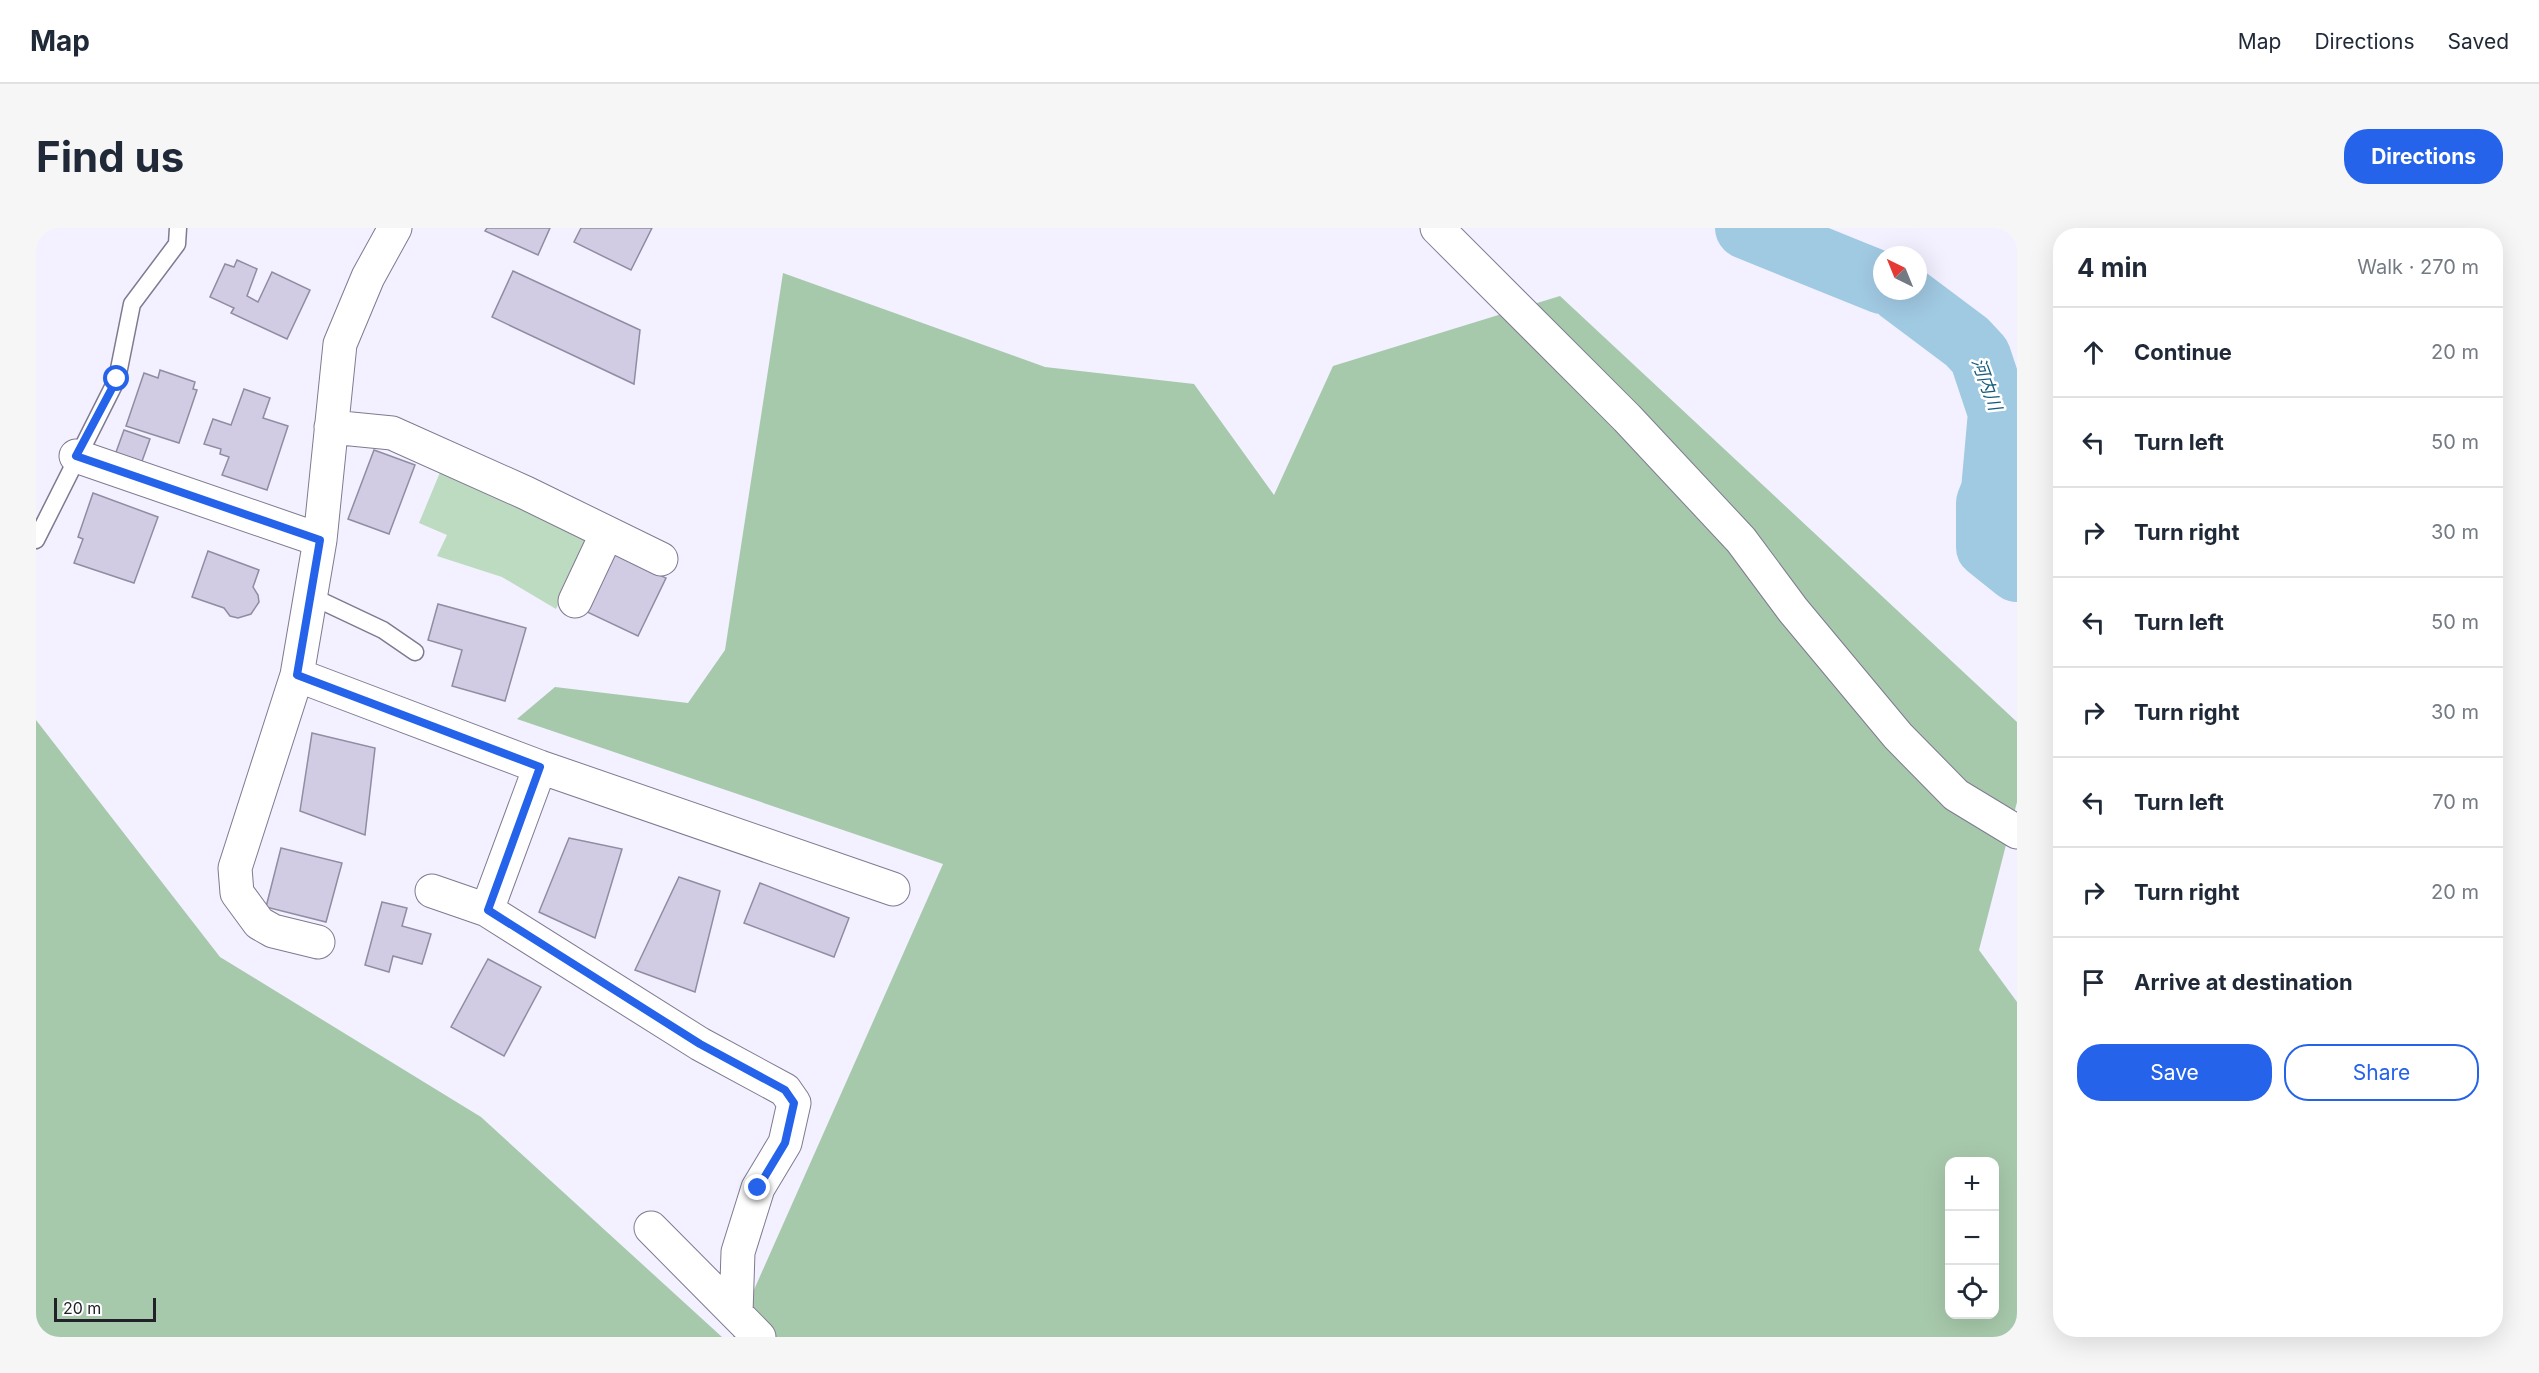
<!DOCTYPE html>
<html lang="en">
<head>
<meta charset="utf-8">
<style>
	body { margin:0; font-family:Inter,"Noto Sans JP",sans-serif; background:#f6f6f7; color:#1f2937 }
	.controls { position:absolute; right:18px; bottom:18px; display:grid; overflow:hidden; border-radius:12px; box-shadow:0 6px 24px #0002 }
	.controls button { width:54px; height:54px; display:grid; place-items:center; padding:0; border:0; border-bottom:2px solid #e0e1e3; background:#fff; color:#1f2937; font:30px sans-serif }
	.compass { position:absolute; left:1837px; top:18px; width:54px; height:54px; border-radius:50%; background:#fff; box-shadow:0 6px 24px #0002; rotate:317deg }
	.scale { position:absolute; left:18px; bottom:15px; width:102px; box-sizing:border-box; padding-left:6px; border:3px solid #222029; border-top:0; font-size:16px; line-height:21px; white-space:nowrap; color:#222029; -webkit-text-stroke:4px #fff; paint-order:stroke }
	.stop { position:absolute; width:18px; height:18px; margin:-14px; border:4px solid #2563eb; border-radius:50%; background:#fff }
	.stop.end { background:#2563eb; border-color:#fff; box-shadow:0 2px 6px #0008 }
	.list { margin:0; padding:0; list-style:none }
	h2 { display:flex; justify-content:space-between; align-items:center; height:78px; margin:0; padding:0 24px; font-size:26px }
	h2 small { font-size:20px; font-weight:400; color:#747a83 }
	.list li { display:grid; grid-template-columns:39px 1fr auto; gap:18px; align-items:center; box-sizing:border-box; height:90px; padding:0 24px; border-top:2px solid #e0e1e3 }
	.list b { display:block; font-size:22px; white-space:nowrap }
	.list em { font-size:20px; font-style:normal; color:#747a83 }
	.actions { display:flex; gap:12px; padding:18px 24px }
	.actions a { flex:1; padding:14px 0; border:2px solid #2563eb; border-radius:24px; text-align:center; font-size:21px; color:#2563eb }
	.actions .main { background:#2563eb; color:#fff }
	.icon { flex:none; width:33px; height:33px; fill:none; stroke:currentColor; stroke-width:2; stroke-linecap:round; stroke-linejoin:round }
	.map { position:relative; flex:none; width:1981px; height:1109px; overflow:hidden; border-radius:24px }
	header { display:flex; align-items:center; gap:36px; box-sizing:border-box; height:84px; padding:0 30px; background:#fff; border-bottom:2px solid #e0e1e3 }
	header strong { font-size:28px }
	nav { display:flex; gap:33px; margin-inline-start:auto; font-size:21px }
	.intro { display:flex; align-items:center; justify-content:space-between; box-sizing:border-box; height:144px; padding:0 36px }
	h1 { margin:0; font-size:42px }
	.button { padding:15px 27px; border-radius:24px; background:#2563eb; color:#fff; font-size:21px; font-weight:700 }
	main { display:flex; gap:36px; padding:0 36px }
	aside { flex:1; background:#fff; border-radius:24px; box-shadow:0 6px 24px #0002 }
	.map>svg:first-child { display:block }
	.green { fill:#bddbc0 }
	.forest { fill:#a7c9ab; fill-rule:evenodd }
	.lines { fill:none; stroke-linecap:round; stroke-linejoin:round }
	.river { stroke:#a0c9e2; stroke-width:62 }
	.building { fill:#d1cce4; stroke:#908ca2; stroke-width:1.5 }
	.lane-casing { stroke:#7f7a90; stroke-width:19 }
	.street-casing { stroke:#7f7a90; stroke-width:35 }
	.lane { stroke:#fff; stroke-width:16 }
	.street { stroke:#fff; stroke-width:33 }
	.route { stroke:#2563eb; stroke-width:8 }
	.labels { text-anchor:middle; dominant-baseline:central; stroke-width:5; stroke-linejoin:round; paint-order:stroke }
	.water-label { font-size:18px; font-style:italic; fill:#165b7d; stroke:#fff }
</style>
</head>
<body>
<header>
<strong>Map</strong>
<nav><a>Map</a><a>Directions</a><a>Saved</a></nav>
</header>
<div class="intro"><h1>Find us</h1><a class="button">Directions</a></div>
<main>
<div class="map">
<svg width="1981" height="1109" viewBox="0 0 1981 1109">
	<rect width="100%" height="100%" fill="#f3f0ff"/>
	<!-- green -->
	<path class="green" d="M405,242l142,57 6,15 -33,67 -54,-32 -65,-21 10,-21 -28,-12z"/>
	<!-- forest -->
	<path class="forest" d="M747,45l262,94 149,17 80,111 59,-129 227,-70 457,426v80l-38,148 38,52v335h-1284l210,-473 -426,-145 38,-32 133,16 37,-53zM1914,934h44v152h-44z
		M0,492l184,237 261,160 241,220h-686z"/>
	<g class="lines">
		<!-- river -->
		<path class="river" d="M1710,0l136,55
			M1863,63l68,51 13,14 19,57 -7,77 -5,13v44l30,24"/>
	</g>
	<!-- building -->
	<path class="building" d="M451,0h63l-12,27 -53,-24z
		M545,0h71l-21,42 -57,-28z
		M201,32l20,9 -10,27 11,6 14,-30 38,18 -23,49 -56,-26 3,-5 -24,-11 15,-33 9,3z
		M477,43l127,59 -6,54 -142,-67z
		M124,142l35,12 -2,7 4,1 -18,53 -53,-17 18,-53 14,5z
		M208,161l26,9 -7,20 25,8 -21,64 -45,-15 7,-18 -9,-3 1,-5 -17,-5 9,-25 18,6z
		M88,202l26,9 -9,25 -26,-9z
		M338,222l41,15 -26,69 -41,-15z
		M57,265l65,24 -24,66 -60,-20 9,-24 -5,-2z
		M172,323l51,19 -6,17 5,8 1,7 -8,12 -13,4 -8,-2 -6,-8 -32,-11z
		M577,325l53,25 -28,58 -53,-25z
		M402,376l88,24 -21,73 -53,-15 10,-36 -34,-10z
		M276,505l63,15 -10,87 -65,-24z
		M533,610l53,11 -27,89 -56,-26z
		M245,620l61,15 -16,59 -60,-15z
		M643,649l41,14 -25,101 -60,-22z
		M724,655l89,35 -15,39 -90,-34z
		M346,674l25,6 -5,18 29,8 -9,30 -29,-8 -4,16 -24,-7z
		M452,731l53,28 -37,69 -53,-29z"/>
	<g class="lines">
		<defs>
			<path id="lane" d="M0,312l81,-161 15,-75 45,-60 1,-16
				M275,368l72,34 32,22"/>
			<path id="street" d="M1401,0l190,190 114,122 52,70 105,126 58,59 61,37
				M295,199l61,6 134,60 135,66
				M40,228l244,84
				M539,373l32,-68
				M261,447l243,92 353,122
				M396,663l55,19 213,134 85,46 9,13 -9,40 -27,45 -20,64 -2,61
				M451,682l53,-143
				M282,714l-45,-11 -14,-8 -22,-30 -2,-25 62,-193 23,-135 20,-196 28,-67 27,-49
				M615,1000l108,109"/>
		</defs>
		<!-- lane casing -->
		<use href="#lane" class="lane-casing"/>
		<!-- street casing -->
		<use href="#street" class="street-casing"/>
		<!-- lane -->
		<use href="#lane" class="lane"/>
		<!-- street -->
		<use href="#street" class="street"/>
	</g>
	<g class="lines">
		<!-- route -->
		<path class="route" d="M81,151l-41,77 244,84 -23,135 243,92 -52,143 212,134 85,46 9,13 -9,40 -27,45"/>
	</g>
	<g class="labels">
		<!-- water labels -->
		<g class="water-label">
			<text transform="translate(1951 156) rotate(70)">河内川</text>
		</g>
	</g>
</svg>
<div class="controls">
<button>+</button>
<button>−</button>
<button><svg class="icon" aria-label="locate" viewBox="0 0 24 24"><circle cx="12" cy="12" r="6"/><path d="M12 2v4M12 18v4M2 12h4M18 12h4"/></svg></button>
</div>
<svg class="compass" viewBox="-18 -18 36 36"><path d="M0-13l5 13h-10z" fill="#e53935"/><path d="M0 13l5-13h-10z" fill="#747a83"/></svg>
<div class="scale">20 m</div>
<div class="stop" style="left:81px;top:151px"></div>
<div class="stop end" style="left:722px;top:960px"></div>
</div>
<aside>
<h2>4 min<small>Walk · 270 m</small></h2>
<ul class="list">
<li><svg class="icon" aria-label="ahead" viewBox="0 0 24 24"><path d="M12 20V5M6 11l6-6 6 6"/></svg><div><b>Continue</b></div><em>20 m</em></li>
<li><svg class="icon" aria-label="left" viewBox="0 0 24 24"><path d="M17 20v-9H6M10 6l-5 5 5 5"/></svg><div><b>Turn left</b></div><em>50 m</em></li>
<li><svg class="icon" aria-label="right" viewBox="0 0 24 24"><path d="M7 20v-9h11M14 6l5 5-5 5"/></svg><div><b>Turn right</b></div><em>30 m</em></li>
<li><svg class="icon" aria-label="left" viewBox="0 0 24 24"><path d="M17 20v-9H6M10 6l-5 5 5 5"/></svg><div><b>Turn left</b></div><em>50 m</em></li>
<li><svg class="icon" aria-label="right" viewBox="0 0 24 24"><path d="M7 20v-9h11M14 6l5 5-5 5"/></svg><div><b>Turn right</b></div><em>30 m</em></li>
<li><svg class="icon" aria-label="left" viewBox="0 0 24 24"><path d="M17 20v-9H6M10 6l-5 5 5 5"/></svg><div><b>Turn left</b></div><em>70 m</em></li>
<li><svg class="icon" aria-label="right" viewBox="0 0 24 24"><path d="M7 20v-9h11M14 6l5 5-5 5"/></svg><div><b>Turn right</b></div><em>20 m</em></li>
<li><svg class="icon" aria-label="arrive" viewBox="0 0 24 24"><path d="M6 21V4h12l-3 4 3 4H6"/></svg><div><b>Arrive at destination</b></div></li>
</ul>
<div class="actions"><a class="main">Save</a><a>Share</a></div>
</aside>
</main>
</body>
</html>
